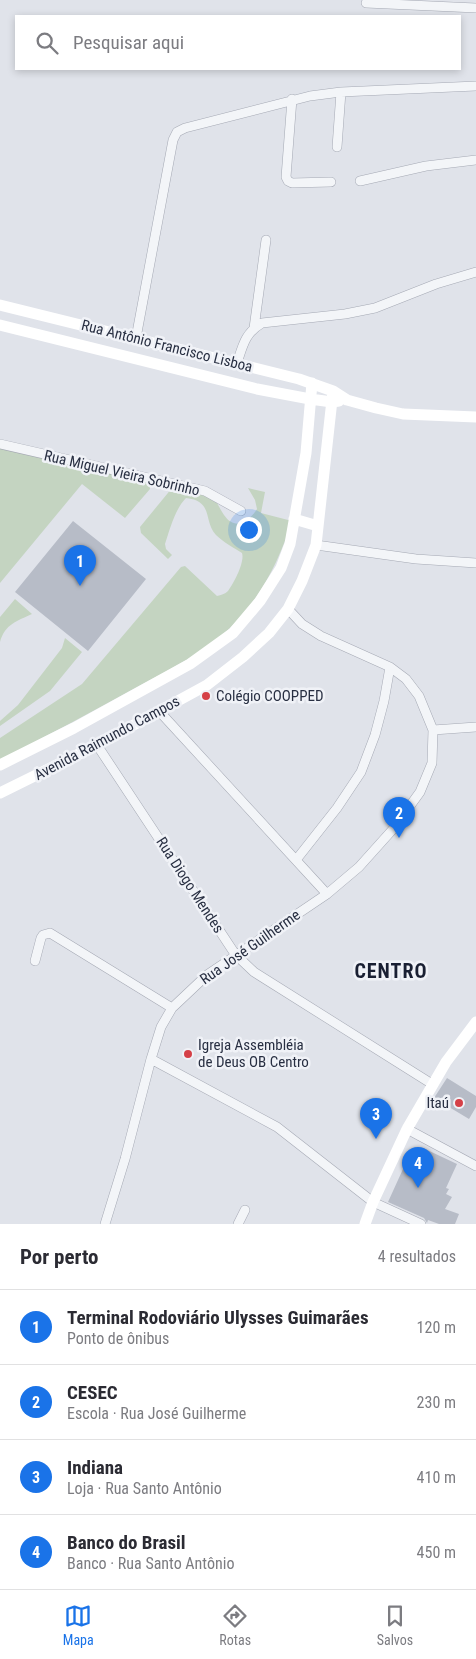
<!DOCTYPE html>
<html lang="pt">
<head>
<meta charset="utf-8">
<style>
	body { margin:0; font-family:"Roboto Condensed",sans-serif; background:#f7f7f7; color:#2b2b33 }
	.you { position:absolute; left:248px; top:529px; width:18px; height:18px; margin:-12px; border:4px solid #fff; border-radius:50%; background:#1a73e8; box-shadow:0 0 0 8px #1a73e833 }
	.badge { display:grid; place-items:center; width:32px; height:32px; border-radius:50%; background:#1a73e8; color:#fff; font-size:16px; font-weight:700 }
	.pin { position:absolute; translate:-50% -41px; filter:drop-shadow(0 1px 2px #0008) }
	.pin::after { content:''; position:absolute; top:26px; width:18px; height:15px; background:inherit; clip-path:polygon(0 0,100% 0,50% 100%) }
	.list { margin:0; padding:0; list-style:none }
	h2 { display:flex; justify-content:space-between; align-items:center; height:65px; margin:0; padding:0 20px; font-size:21px }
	h2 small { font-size:16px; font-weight:400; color:#7c7c81 }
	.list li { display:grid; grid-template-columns:32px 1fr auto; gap:15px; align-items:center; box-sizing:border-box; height:75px; padding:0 20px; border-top:1px solid #e1e1e2 }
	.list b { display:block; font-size:19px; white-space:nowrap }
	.list p { margin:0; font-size:16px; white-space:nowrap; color:#7c7c81 }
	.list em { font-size:16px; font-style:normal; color:#7c7c81 }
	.icon { flex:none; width:28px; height:28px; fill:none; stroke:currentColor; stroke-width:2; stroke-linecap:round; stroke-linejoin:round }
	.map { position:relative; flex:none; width:476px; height:1224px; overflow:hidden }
	.search { position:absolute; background:#fff; box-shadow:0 2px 8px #0003; left:15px; right:15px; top:15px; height:55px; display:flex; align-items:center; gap:12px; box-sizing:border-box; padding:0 18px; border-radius:0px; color:#7c7c81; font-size:19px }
	.sheet { height:365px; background:#fff }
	nav { display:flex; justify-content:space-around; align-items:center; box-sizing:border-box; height:70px; border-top:1px solid #e1e1e2; background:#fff; font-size:14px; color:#7c7c81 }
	nav a { display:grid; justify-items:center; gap:2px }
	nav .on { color:#1a73e8 }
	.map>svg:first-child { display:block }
	.green { fill:#c4d4c1 }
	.building { fill:#b7bcc7 }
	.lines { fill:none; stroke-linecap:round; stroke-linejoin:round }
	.street-casing { stroke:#a5a9b4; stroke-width:10 }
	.street { stroke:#f3f5f8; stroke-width:9 }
	.secondary { stroke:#fff; stroke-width:11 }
	.poi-dot { fill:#d54047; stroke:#f0f2f7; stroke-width:2 }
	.labels { text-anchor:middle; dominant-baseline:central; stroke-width:5; stroke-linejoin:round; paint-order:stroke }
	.street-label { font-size:15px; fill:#282f42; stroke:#f0f2f7 }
	.poi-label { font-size:15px; fill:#282f42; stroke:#f0f2f7; text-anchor:start }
	.district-label { font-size:20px; font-weight:bold; letter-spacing:1px; fill:#1a2033; stroke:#f0f2f7 }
</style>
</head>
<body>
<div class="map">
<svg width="476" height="1224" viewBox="0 0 476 1224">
	<rect width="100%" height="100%" fill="#e0e3ea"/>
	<!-- green -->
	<path class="green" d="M0,446l146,34 4,4v5l-25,29 -43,-34 -82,99z
		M172,488l42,9c3,6 6,12 10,18 11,16 25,7 33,-6l-2,-9 -7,-12 17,4 -4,21 31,8c-12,37 -29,73 -57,102 -27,28 -63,45 -98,64 -45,25 -91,49 -137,73v-22l82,-54 99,-117 4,-1 32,30c4,-1 8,-2 11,-5 6,-8 17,-29 14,-38 -8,-5 -19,-11 -26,-18 -13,-14 -2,-34 -30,-37 -11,11 -16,31 -21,46l1,5 6,6 -4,4 -27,-26 -1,-6z
		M15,599l17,15c-15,7 -27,10 -32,28v-25z
		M65,638l17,14 -32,39 -50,35v-5l18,-16 44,-57z"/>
	<!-- building -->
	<path class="building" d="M73,521l73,58 -58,72 -73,-59z
		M447,1078l29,18v11l-7,12 -35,-21z
		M423,1148l34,16 -11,24 3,1 -3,5 6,3 -7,12 14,5 -4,10h-16l-11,-4 -1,3 -3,-5 -36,-16 15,-33 9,5z"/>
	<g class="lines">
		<defs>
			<path id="street" d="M366,3l110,5
				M292,99l-6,78 2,4 4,2 39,-1
				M337,147l4,-55
				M360,181l66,-15 50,-6
				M254,328l12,-88
				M136,338l37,-198 4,-8 8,-4 125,-32 31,-4 135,-6
				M237,363c6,-18 8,-30 25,-40l83,-9 30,-6 61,-24 40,-12
				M0,444l205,47 36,20
				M316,545l100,14 60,4
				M159,711l168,183
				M433,730l43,-3
				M97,745l138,209 19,18 178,112
				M296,860l41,-52 24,-36 14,-37 9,-34 6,-34
				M35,961l6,-23 2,-3 7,-2 122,75
				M151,1059l126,68 96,75 48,22
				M407,1129l69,37
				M105,1224l20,-65 26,-100 10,-32 11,-19 35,-33 120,-81 32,-27 35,-39 26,-36 12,-29 1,-33 -14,-34 -13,-17 -16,-12 -69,-31 -19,-12 -14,-15
				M238,1224l7,-14"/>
		</defs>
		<!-- street casing -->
		<use href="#street" class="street-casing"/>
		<!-- street -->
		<use href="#street" class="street"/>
		<!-- secondary -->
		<path class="secondary" d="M0,305l299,74 34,12 14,9 29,8 27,6 73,3
			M0,325l257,64 53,10 22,3 7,-1
			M294,519l24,7
			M0,765l74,-37 116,-64 43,-31 27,-32 21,-33 9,-24 16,-91 6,-70
			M0,793l97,-48 110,-60 36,-28 26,-24 19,-24 14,-28 14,-36 17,-154
			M365,1224l8,-22 34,-73 39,-67 30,-40"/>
	</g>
	<!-- markers -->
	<g class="poi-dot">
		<circle cx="206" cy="696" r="5"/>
		<circle cx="188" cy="1054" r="5"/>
		<circle cx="459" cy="1103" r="5"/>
	</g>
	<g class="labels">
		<!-- street labels -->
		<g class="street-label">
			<text transform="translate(167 346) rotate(14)">Rua Antônio Francisco Lisboa</text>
			<text transform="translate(122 473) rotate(13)">Rua Miguel Vieira Sobrinho</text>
			<text transform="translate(107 738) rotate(-28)">Avenida Raimundo Campos</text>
			<text transform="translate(190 885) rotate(57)">Rua Diogo Mendes</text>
			<text transform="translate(250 947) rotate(-35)">Rua José Guilherme</text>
		</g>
		<!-- poi labels -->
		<g class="poi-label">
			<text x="216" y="696">Colégio COOPPED</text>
			<text x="198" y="1045">Igreja Assembléia<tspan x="198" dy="17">de Deus OB Centro</tspan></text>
			<text x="449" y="1103" text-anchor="end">Itaú</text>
		</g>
		<!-- district labels -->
		<g class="district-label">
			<text x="391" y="971">CENTRO</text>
		</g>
	</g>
</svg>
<div class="you"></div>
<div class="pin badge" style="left:80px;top:586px">1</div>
<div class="pin badge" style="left:399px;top:838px">2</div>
<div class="pin badge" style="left:376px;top:1139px">3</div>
<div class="pin badge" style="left:418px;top:1188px">4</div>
<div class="search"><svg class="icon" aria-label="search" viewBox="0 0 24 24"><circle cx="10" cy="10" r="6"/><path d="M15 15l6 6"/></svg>Pesquisar aqui</div>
</div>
<section class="sheet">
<h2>Por perto<small>4 resultados</small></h2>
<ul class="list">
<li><span class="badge">1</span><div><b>Terminal Rodoviário Ulysses Guimarães</b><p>Ponto de ônibus</p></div><em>120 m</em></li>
<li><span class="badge">2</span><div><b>CESEC</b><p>Escola · Rua José Guilherme</p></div><em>230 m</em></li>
<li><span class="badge">3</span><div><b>Indiana</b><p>Loja · Rua Santo Antônio</p></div><em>410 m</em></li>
<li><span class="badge">4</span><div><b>Banco do Brasil</b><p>Banco · Rua Santo Antônio</p></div><em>450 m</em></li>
</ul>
</section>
<nav>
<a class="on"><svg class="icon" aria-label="map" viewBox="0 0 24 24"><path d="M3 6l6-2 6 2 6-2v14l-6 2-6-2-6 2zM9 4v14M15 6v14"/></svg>Mapa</a>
<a><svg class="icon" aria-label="directions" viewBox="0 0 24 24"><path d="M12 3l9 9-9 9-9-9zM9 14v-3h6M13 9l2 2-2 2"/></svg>Rotas</a>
<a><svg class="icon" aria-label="saved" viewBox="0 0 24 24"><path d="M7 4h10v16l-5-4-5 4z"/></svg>Salvos</a>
</nav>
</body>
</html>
